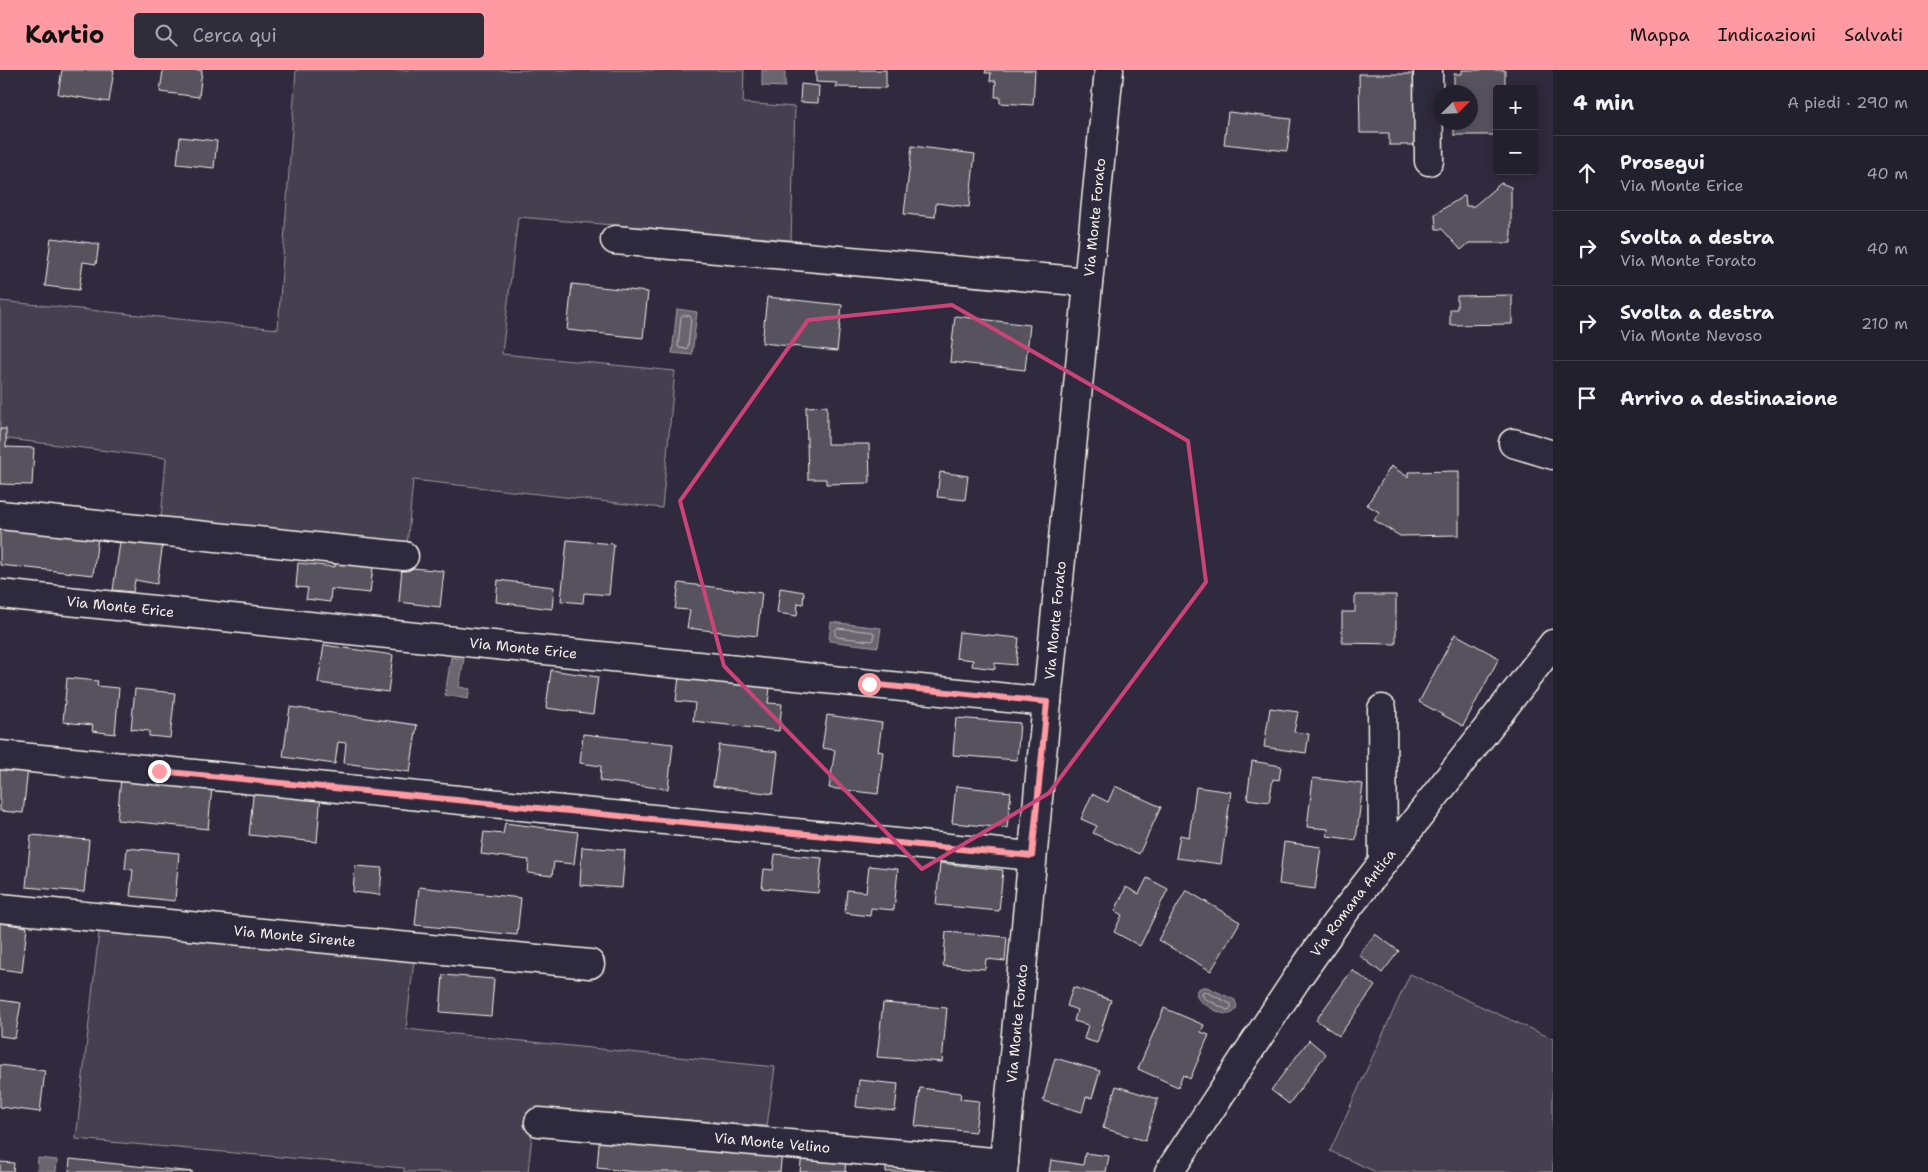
<!DOCTYPE html>
<html lang="it">
<head>
<meta charset="utf-8">
<style>
	body { margin:0; font-family:"Shantell Sans",sans-serif; background:#2f2d3a; color:#f1f3f6 }
	.controls { position:absolute; right:15px; top:15px; display:grid; overflow:hidden; border-radius:5px; box-shadow:0 2px 12px #0003 }
	.controls button { width:45px; height:45px; display:grid; place-items:center; padding:0; border:0; border-bottom:1px solid #403e4a; background:#23202e; color:#f1f3f6; font:25px sans-serif }
	.compass { position:absolute; left:1433px; top:15px; width:45px; height:45px; border-radius:50%; background:#23202e; box-shadow:0 2px 12px #0003; rotate:66deg }
	.stop { position:absolute; width:15px; height:15px; margin:-11px; border:4px solid #ff9aa2; border-radius:50%; background:#fff }
	.stop.end { background:#ff9aa2; border-color:#fff; box-shadow:0 1px 5px #0008 }
	.list { margin:0; padding:0; list-style:none }
	h2 { display:flex; justify-content:space-between; align-items:center; height:65px; margin:0; padding:0 20px; font-size:21px }
	h2 small { font-size:16px; font-weight:400; color:#a3a3aa }
	.list li { display:grid; grid-template-columns:32px 1fr auto; gap:15px; align-items:center; box-sizing:border-box; height:75px; padding:0 20px; border-top:1px solid #403e4a }
	.list b { display:block; font-size:19px; white-space:nowrap }
	.list p { margin:0; font-size:16px; white-space:nowrap; color:#a3a3aa }
	.list em { font-size:16px; font-style:normal; color:#a3a3aa }
	.icon { flex:none; width:28px; height:28px; fill:none; stroke:currentColor; stroke-width:2; stroke-linecap:round; stroke-linejoin:round }
	.map { position:relative; flex:none; width:1553px; height:1102px; overflow:hidden }
	header { display:flex; align-items:center; gap:30px; box-sizing:border-box; height:70px; padding:0 25px; background:#ff9aa2; color:#111 }
	header strong { font-size:24px }
	nav { display:flex; gap:28px; margin-inline-start:auto; font-size:18px }
	.search { width:350px; height:45px; background:#2f2d3a; display:flex; align-items:center; gap:12px; box-sizing:border-box; padding:0 18px; border-radius:5px; color:#a3a3aa; font-size:19px }
	main { display:flex }
	aside { flex:1; background:#23202e }
	.map>svg:first-child { display:block }
	.green { fill:#454050; stroke:#9c989c }
	.water { fill:#6a6670; stroke:#a19ea0 }
	.lines { fill:none; stroke-linecap:round; stroke-linejoin:round }
	.shore { stroke:#bdb9b8; stroke-width:1 }
	.building { fill:#56525f; stroke:#f4f1e8 }
	.street-casing { stroke:#f4f1e8; stroke-width:31 }
	.street { stroke:#2f2a3d; stroke-width:28 }
	.route { stroke:#ff9aa2; stroke-width:6 }
	.marked { fill:none; stroke:#cc4377; stroke-width:4; stroke-linejoin:round }
	.labels { text-anchor:middle; dominant-baseline:central; stroke-width:4; stroke-linejoin:round; paint-order:stroke }
	.street-label { font-size:14px; fill:#f4f1e8; stroke:#2f2a3d }
</style>
</head>
<body>
<header>
<strong>Kartio</strong>
<div class="search"><svg class="icon" aria-label="search" viewBox="0 0 24 24"><circle cx="10" cy="10" r="6"/><path d="M15 15l6 6"/></svg>Cerca qui</div>
<nav><a>Mappa</a><a>Indicazioni</a><a>Salvati</a></nav>
</header>
<main>
<div class="map">
<svg width="1553" height="1102" viewBox="0 0 1553 1102">
	<rect width="100%" height="100%" fill="#2f2a3d"/>
	<filter id="ink" filterUnits="userSpaceOnUse"><feTurbulence type="fractalNoise" baseFrequency=".02" numOctaves="2"/><feDisplacementMap in="SourceGraphic" scale="10" xChannelSelector="R" yChannelSelector="G"/><feConvolveMatrix kernelMatrix="1 2 1 2 8 2 1 2 1" color-interpolation-filters="sRGB"/></filter>
	<g filter="url(#ink)">
		<!-- green -->
		<path class="green" d="M296,0h448l-1,33 52,4 -4,133 -273,-23 -16,137 173,17 -13,137 -249,-28 -6,66 -246,-26 5,-62 -166,-20v-137l278,28z
			M99,862l315,28 -8,69 369,38 -8,59 -232,-18 -7,64h-124v-4l-328,-29z
			M1410,904l143,65v133h-177l-46,-21z"/>
		<!-- water -->
		<path class="water" d="M762,0h23v17l-23,-1z
			M677,239l20,3 -5,43 -20,-2z
			M831,552l50,6 -3,19 -49,-6z
			M451,587l13,2 -5,28 11,2 -2,10 -23,-4z
			M1202,917h5l28,13 2,7c-6,16 -26,1 -36,-5 -4,-3 -5,-7 -4,-12z
			M38,1088l19,2 -1,12h-19z"/>
		<g class="lines">
			<!-- shore -->
			<path class="shore" d="M684,245l6,1 1,2 -3,29 -2,2 -7,-1 -1,-2 3,-29z
				M838,558l35,4 1,2v6l-3,1 -34,-4 -2,-2v-5z
				M1204,921l27,13v5l-4,1 -23,-12 -2,-4z"/>
		</g>
		<!-- building -->
		<path class="building" d="M62,0h52l-5,32 -51,-8z
			M163,0h39l-3,27 -39,-5z
			M816,0h70v18l-50,-1 1,-4 -21,-1z
			M986,0h49l-2,35 -33,-2v-6h-5l1,-16h-6l1,-8h-6z
			M1462,0h43v19h-8v46h-43v-13h16v-30h-16v-18h8z
			M1359,4h56l1,71h-27v-12h-29z
			M801,14l18,2 -1,17 -18,-1z
			M1228,42l63,7 -4,32 -63,-7z
			M180,67l37,4 -3,27 -37,-4z
			M912,76l63,8 -6,53 -33,-4 -1,14 -31,-3z
			M1501,113l10,4v56h-42l-8,7 -19,-21h-6l-1,-15 30,-19 1,11h8z
			M51,168l48,6 -3,20 -13,-2 -4,28 -34,-4z
			M572,214l76,8 -5,46 -76,-8z
			M1512,225v29l-62,1v-16h7v-13z
			M767,227l75,8 -5,46 -75,-8z
			M955,246l75,9 -5,45 -75,-8z
			M827,336v38h42l1,39 -44,1v-5h-18l-2,-72z
			M0,359h6v18l28,1 -2,37 -32,-1z
			M1391,396l17,11v-5l51,-1v64l-59,1 -26,-16 5,-8 -12,-7z
			M940,402l28,4 -3,24 -28,-3z
			M0,457l98,11 -5,37 -93,-10z
			M108,460l55,13 -6,41 -22,-4 -2,12 -20,-2 7,-47 -14,-2z
			M567,470l47,4 -5,51 -25,-2 -1,10 -22,-2z
			M336,483l38,5 -4,35 -39,-4 -1,13 -24,-3 2,-11 -12,-1 2,-24 37,4z
			M402,497l42,4 -4,36 -41,-5z
			M498,510l56,7 -2,22 -56,-7z
			M679,513l83,10 -5,43 -70,-8 3,-18 -15,-1z
			M780,518l24,4 -1,12 -5,-1 -1,13 -20,-3z
			M1355,525h41v49l-54,-1v-31h13z
			M959,562l60,6 -3,27 -21,-2v6l-23,-3 1,-6 -17,-2z
			M1455,564l44,24 -36,68 -44,-24z
			M324,575l69,10 -5,37 -70,-9z
			M551,600l47,7 -5,37 -47,-6z
			M679,607l91,11 -2,15 14,1 -3,27 -86,-10 2,-18 -19,-2z
			M67,608l31,3 -1,5 22,2 -4,46 -23,-3 1,-6 -30,-3z
			M135,619l40,4 -5,45 -21,-2v-5l-18,-2z
			M290,637l127,18 -7,47 -66,-9 2,-20 -8,-1 -3,22 -52,-7z
			M1270,638l28,4 -4,20 15,2 -3,19 -42,-6z
			M827,645l55,8 -4,28 5,1 -5,42 -49,-6 6,-38 -13,-2z
			M956,648l64,5 -3,37 -64,-5z
			M583,664l90,10 -5,45 -68,-8 1,-15 -21,-3z
			M719,675l59,7 -5,42 -60,-8z
			M1252,691l29,5 -2,14 -6,-1 -4,23 -22,-3z
			M0,696l28,3 -5,44 -23,-2z
			M121,708l91,9 -4,42 -91,-9z
			M1313,708l50,6 -7,56 -29,-4 1,-7 -21,-2z
			M956,716l55,6 -4,36 -55,-5z
			M1115,716l46,21 -22,47 -46,-21 4,-7 -16,-7 11,-25 16,8z
			M254,717l67,7 -4,48 -68,-7z
			M1196,717l35,5 -10,72 -45,-6 4,-23 9,2z
			M505,753l73,9 -4,32 -20,-2 -2,14 -24,-3 1,-13 -48,-6 3,-22 19,2z
			M31,765l58,5 -5,52 -58,-5z
			M1284,772l37,5 -6,42 -36,-5z
			M582,777l43,3 -3,38 -42,-3z
			M127,778l52,5 -4,48 -45,-5 3,-26 -8,-1z
			M775,784l47,4 -4,35 -56,-5 2,-19 9,1z
			M940,793l63,7 -4,41 -63,-6z
			M355,796l27,2 -2,27 -27,-3z
			M869,796l29,3 -4,41 -23,-2 -1,8 -25,-3 2,-23 19,2z
			M1147,808l21,11 -28,57 -26,-14 8,-17 -7,-4 11,-24 13,7z
			M419,817l102,11 -4,37 -102,-10z
			M1186,820l54,32 -29,49 -53,-31z
			M0,853l27,4 -5,45 -22,-3z
			M946,862l61,5 -2,24 -19,-2 -1,10 -42,-3z
			M1375,864l24,17 -17,22 -23,-18z
			M1352,900l23,16 -36,50 -23,-16z
			M443,905l51,4 -3,37 -51,-4z
			M1073,917l38,13 -14,43 -13,-4 4,-14 -14,-4 3,-11 -10,-4z
			M0,930l21,3 -6,35 -15,-2z
			M883,933l64,5 -5,54 -65,-5z
			M1164,938l40,17 -3,7 8,3 -19,44 -7,-4 -5,12 -40,-18z
			M1309,970l17,14 -37,50 -18,-14z
			M1055,988l45,13 -8,27 -6,-1 -4,15 -39,-11z
			M0,995l45,6 -5,41 -40,-5z
			M859,1010l39,4 -3,27 -39,-4z
			M1116,1016l42,13 -13,42 -42,-13z
			M920,1018l41,5 -1,6 19,2 -4,31 -60,-6z
			M600,1062l182,19 -2,21h-144l-39,-4z
			M802,1083l44,5 -1,14h2h-47z
			M1085,1083l24,3 -3,16h-57l2,-12 32,5z
			M70,1089l123,13h-124z
			M0,1092l14,1 -1,9h-13z
			M886,1093l86,9h-86z"/>
		<g class="lines">
			<defs>
				<g id="street">
					<path d="M1428,0l1,91"/>
					<path d="M615,170l473,42"/>
					<path d="M1513,373l40,12"/>
					<path d="M0,445l404,41"/>
					<path id="s1" d="M0,524l1047,108"/>
					<path d="M1382,639l1,153"/>
					<path d="M0,685l1032,101"/>
					<path id="s2" d="M0,838l590,56"/>
					<path id="s3" d="M539,1052l465,41"/>
					<path id="s4" d="M1003,1102l44,-470 62,-632"/>
					<path id="s5" d="M1169,1102l127,-192 40,-57 217,-279"/>
				</g>
			</defs>
			<!-- street casing -->
			<use href="#street" class="street-casing"/>
			<!-- street -->
			<use href="#street" class="street"/>
		</g>
	</g>
	<g class="lines" filter="url(#ink)">
		<!-- route -->
		<path class="route" d="M159,701l873,85 15,-154 -178,-18"/>
	</g>
	<!-- marked area -->
	<path class="marked" d="M952,235l236,136 18,141 -157,211 -127,76 -198,-203 -44,-165 128,-181z"/>
	<g class="labels">
		<!-- street labels -->
		<g class="street-label">
			<text stroke="none"><textPath href="#s4" startOffset="959">Via Monte Forato</textPath></text>
			<text stroke="none"><textPath href="#s1" startOffset="121">Via Monte Erice</textPath></text>
			<text stroke="none"><textPath href="#s4" startOffset="554">Via Monte Forato</textPath></text>
			<text stroke="none"><textPath href="#s1" startOffset="526">Via Monte Erice</textPath></text>
			<text stroke="none"><textPath href="#s5" startOffset="326">Via Romana Antica</textPath></text>
			<text stroke="none"><textPath href="#s2" startOffset="296">Via Monte Sirente</textPath></text>
			<text stroke="none"><textPath href="#s4" startOffset="149">Via Monte Forato</textPath></text>
			<text stroke="none"><textPath href="#s3" startOffset="234">Via Monte Velino</textPath></text>
		</g>
	</g>
</svg>
<div class="controls">
<button>+</button>
<button>−</button>
</div>
<svg class="compass" viewBox="-18 -18 36 36"><path d="M0-13l5 13h-10z" fill="#e53935"/><path d="M0 13l5-13h-10z" fill="#a3a3aa"/></svg>
<div class="stop" style="left:869px;top:614px"></div>
<div class="stop end" style="left:159px;top:701px"></div>
</div>
<aside>
<h2>4 min<small>A piedi · 290 m</small></h2>
<ul class="list">
<li><svg class="icon" aria-label="ahead" viewBox="0 0 24 24"><path d="M12 20V5M6 11l6-6 6 6"/></svg><div><b>Prosegui</b><p>Via Monte Erice</p></div><em>40 m</em></li>
<li><svg class="icon" aria-label="right" viewBox="0 0 24 24"><path d="M7 20v-9h11M14 6l5 5-5 5"/></svg><div><b>Svolta a destra</b><p>Via Monte Forato</p></div><em>40 m</em></li>
<li><svg class="icon" aria-label="right" viewBox="0 0 24 24"><path d="M7 20v-9h11M14 6l5 5-5 5"/></svg><div><b>Svolta a destra</b><p>Via Monte Nevoso</p></div><em>210 m</em></li>
<li><svg class="icon" aria-label="arrive" viewBox="0 0 24 24"><path d="M6 21V4h12l-3 4 3 4H6"/></svg><div><b>Arrivo a destinazione</b></div></li>
</ul>
</aside>
</main>
</body>
</html>
